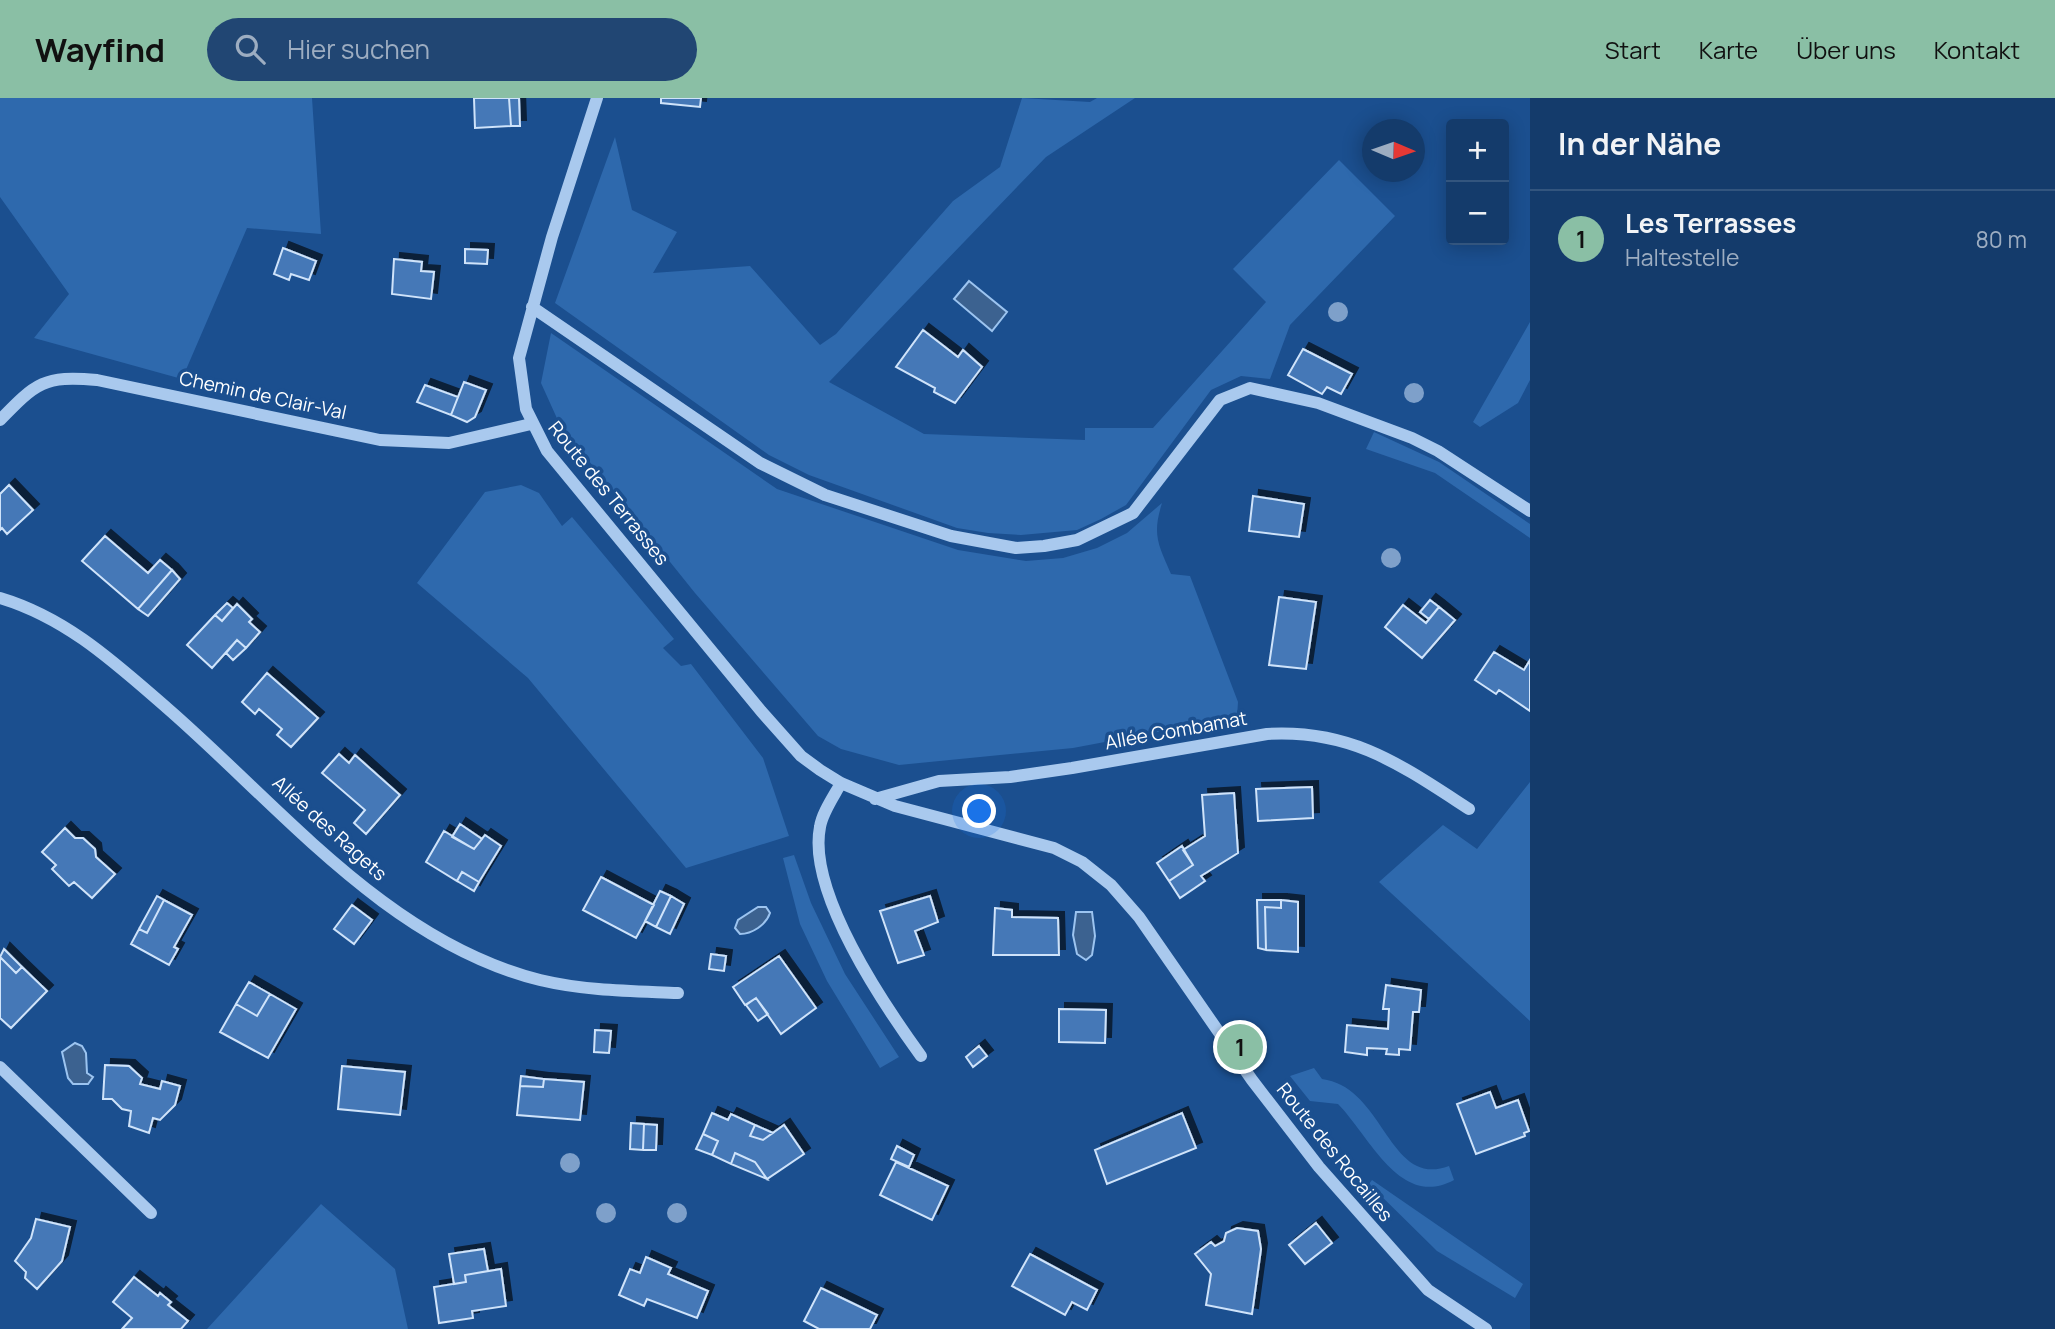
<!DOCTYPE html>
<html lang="de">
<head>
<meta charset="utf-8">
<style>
	body { margin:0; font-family:Manrope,sans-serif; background:#214673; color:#f1f3f6 }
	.controls { position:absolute; right:21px; top:21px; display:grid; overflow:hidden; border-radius:7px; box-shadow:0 4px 18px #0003 }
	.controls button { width:63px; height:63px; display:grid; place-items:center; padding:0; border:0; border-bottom:2px solid #33557e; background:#143b6b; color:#f1f3f6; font:35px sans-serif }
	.compass { position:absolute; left:1362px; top:21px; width:63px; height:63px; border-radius:50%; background:#143b6b; box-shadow:0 4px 18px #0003; rotate:92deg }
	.you { position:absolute; left:980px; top:714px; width:24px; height:24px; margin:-18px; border:5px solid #fff; border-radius:50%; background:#1a73e8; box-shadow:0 0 0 10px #1a73e833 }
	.badge { display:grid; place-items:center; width:46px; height:46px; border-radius:50%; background:#8abfa5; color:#111; font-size:23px; font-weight:700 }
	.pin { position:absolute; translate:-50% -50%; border:4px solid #fff; box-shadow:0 2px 7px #0006 }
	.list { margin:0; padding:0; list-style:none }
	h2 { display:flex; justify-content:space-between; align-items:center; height:91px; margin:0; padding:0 28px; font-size:30px }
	h2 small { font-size:23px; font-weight:400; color:#9dadc1 }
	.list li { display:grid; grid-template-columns:46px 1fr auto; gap:21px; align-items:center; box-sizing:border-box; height:98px; padding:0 28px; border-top:2px solid #33557e }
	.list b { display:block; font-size:26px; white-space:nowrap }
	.list p { margin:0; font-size:23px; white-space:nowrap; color:#9dadc1 }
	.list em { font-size:23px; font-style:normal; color:#9dadc1 }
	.icon { flex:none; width:38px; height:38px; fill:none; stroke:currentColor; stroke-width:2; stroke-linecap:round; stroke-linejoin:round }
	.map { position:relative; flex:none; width:1530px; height:1231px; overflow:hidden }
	header { display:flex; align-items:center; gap:42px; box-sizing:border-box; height:98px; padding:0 35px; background:#8abfa5; color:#111 }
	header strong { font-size:33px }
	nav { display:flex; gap:38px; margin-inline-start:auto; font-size:24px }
	.search { width:490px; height:63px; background:#214673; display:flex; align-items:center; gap:18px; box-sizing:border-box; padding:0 24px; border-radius:38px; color:#9dadc1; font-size:26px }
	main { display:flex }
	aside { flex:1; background:#143b6b }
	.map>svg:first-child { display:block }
	.green { fill:#2e69ad }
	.water { fill:#3c6290; stroke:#9cc4f0; stroke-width:2 }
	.building { fill:#4478b7; stroke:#cfe3fa; stroke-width:2; filter:url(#shadow) }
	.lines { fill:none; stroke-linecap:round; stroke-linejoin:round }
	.minor { stroke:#a9c9ee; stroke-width:12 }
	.tree { fill:#7ea0ca }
	.labels { text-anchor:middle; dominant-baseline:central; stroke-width:7; stroke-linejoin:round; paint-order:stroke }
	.street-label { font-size:19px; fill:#fff; stroke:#1b4f8f }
</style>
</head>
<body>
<header>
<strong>Wayfind</strong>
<div class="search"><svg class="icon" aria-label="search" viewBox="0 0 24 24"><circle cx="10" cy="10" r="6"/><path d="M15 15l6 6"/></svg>Hier suchen</div>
<nav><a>Start</a><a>Karte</a><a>Über uns</a><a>Kontakt</a></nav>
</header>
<main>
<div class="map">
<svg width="1530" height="1231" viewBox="0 0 1530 1231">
	<defs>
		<filter id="shadow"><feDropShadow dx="6" dy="-6" stdDeviation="0" flood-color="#0009"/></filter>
	</defs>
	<rect width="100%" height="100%" fill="#1b4f8f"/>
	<!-- green -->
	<path class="green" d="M0,0h312l9,136 -74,-6 -65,151 -148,-41 35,-44 -69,-97z
		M1022,0l68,4 7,-4h38l-89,59 -217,225 95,52 161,6v-12h68l113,-126 -33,-33 106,-109 56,56 -105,109 -20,54 -29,-3 -30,14 -85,115 -25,14 -24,11 -56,5 -33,-2 -31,-5 -148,-53 -40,-20 -214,-152 60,-166 17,73 45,22 -24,41 97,-7 70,79 16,-11 117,-133 47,-34z
		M1530,224v58l-12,23 -38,24 -7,-5z
		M551,235l226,156 181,61 68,11 37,-3 34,-10 30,-15 35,-30c-10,32 -4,41 9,71l19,2 48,126 -1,15 -164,31 -174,17 -58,-16 -23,-13 -123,-143 -135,-168 -19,-42z
		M1374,334l65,30 91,62v14l-95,-65 -69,-24z
		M521,387l18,8 23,33 10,-9 102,122 -11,9 18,18 10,-2 72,94 26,78 -103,32 -158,-190 -111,-95 68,-91z
		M1530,684v239l-151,-139 64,-57 34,24z
		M794,757l17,48 34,71 54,83 -19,11 -53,-87 -27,-57 -17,-66z
		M1314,970l8,11c63,8 66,110 127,87l5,14c-54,29 -83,-42 -116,-76l-28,-3 -20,-25z
		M1372,1082l151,104 -8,14 -78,-47 -68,-67z
		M321,1106l74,65 13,60h-201z"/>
	<!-- water -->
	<path class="water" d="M969,183l38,31 -15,19 -38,-32z
		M758,809h8l4,6c-4,12 -18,21 -30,21l-5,-6 3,-8z
		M1076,814h16l3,24 -3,19 -6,5 -9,-6 -4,-19z
		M75,945l7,3 4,7 1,20 6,4 -5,7h-15l-5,-6 -6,-26z"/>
	<!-- building -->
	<path class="building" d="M474,0h35l2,28 -36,2z
		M509,0h10l1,28h-9z
		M661,0h40l-1,9 -39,-4z
		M283,150l33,13 -7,19 -18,-6 -2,6 -15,-6z
		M465,151l23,1 -1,14 -22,-1z
		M394,161l28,3 -1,9 13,1 -3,27 -39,-5z
		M923,232l35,27 5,-7 19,17 -27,36 -21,-11 1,-4 -39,-21z
		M1303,251l49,25 -11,20 -14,-7 -5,7 -34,-19z
		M464,284l22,8 -11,27 -8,5 -16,-7z
		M425,287l33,12 -7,18 -34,-13z
		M9,387l24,25 -26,24 -5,-6 -2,2v-36z
		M1253,398l51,8 -5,33 -50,-6z
		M105,438l43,37 12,-13 12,10 -34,39 -56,-48z
		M172,472l8,9 -32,37 -10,-7z
		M1279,499l37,5 -10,67 -37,-4z
		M1430,502l9,7 -10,12 -9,-7z
		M227,505l6,5 -11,13 -7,-6z
		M237,506l15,15 -3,3 11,10 -14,16 -9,-8 -25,28 -25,-23 28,-30 7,6z
		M1403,507l23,18 13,-16 16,13 -33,38 -37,-31z
		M237,542l9,8 -13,12 -7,-7z
		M1494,554l30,18 6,-10v51l-31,-21 -3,4 -21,-14z
		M267,575l51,45 -27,29 -14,-12 5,-6 -23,-20 -4,5 -13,-12z
		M339,656l10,9 6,-8 45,40 -34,39 -12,-11 11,-13 -43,-37z
		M1312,689l1,31 -55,3 -2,-32z
		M1234,695l4,60 -37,23 4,5 -25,17 -11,-17 24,-16 -10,-15 22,-14 -3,-41z
		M460,726l22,15 -8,10 -22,-12z
		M65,730l10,10h8l12,11 1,8 19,17 -23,24 -18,-16 -5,4 -17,-17 4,-4 -14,-13z
		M444,733l30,18 11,-14 16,11 -22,36 -17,-10 -5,9 -31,-19z
		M1182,748l11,19 -24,16 -12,-18z
		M462,774l17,10 -5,9 -17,-10z
		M601,779l53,28 -18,33 -53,-28z
		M660,793l11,5 -15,31 -11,-6z
		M157,798l7,4 -17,33 -8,-4z
		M671,798l13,8 -14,30 -14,-7z
		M930,798l8,26 -23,9 9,24 -26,8 -18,-52z
		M164,802l28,15 -18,32 4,2 -9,16 -38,-21 8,-15 8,4z
		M1257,802h24v8l-16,-1 1,43 -8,-2z
		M1281,802l17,2v50l-32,-2 -1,-43 16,1z
		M352,807l20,15 -18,24 -20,-15z
		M995,810l17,2v7l46,1 1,37h-66z
		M4,851l18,18 -6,6 -16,-16z
		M711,856l15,2 -2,15 -15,-2z
		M779,858l37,52 -35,26 -25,-36 -11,7 -12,-18z
		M0,859l16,16 6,-6 25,24 -36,37 -11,-10z
		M249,884l21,12 -13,22 -21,-12z
		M1386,887l35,5 -2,22h-6l-3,38 -11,-1v6l-13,-1 1,-5 -20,-1v7l-22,-3 2,-27 41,4 1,-20h-6z
		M270,896l26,15 -28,49 -48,-26 16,-28 21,12z
		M756,900l12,16 -10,7 -12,-16z
		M1059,911l47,1 -1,33 -46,-1z
		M595,932l16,1 -2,22 -15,-1z
		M979,948l8,10 -14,11 -7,-10z
		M105,967l24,1 13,12 -2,6 20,5 2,-8 18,5 -5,19 -15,15 -7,-2 -4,15 -20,-7 2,-15 -9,-2 -10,-10h-9z
		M342,968l63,6 -5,43 -62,-6z
		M521,978l23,3 -1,8 -23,-1z
		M544,981l40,3 -4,38 -63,-5 3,-29 23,1z
		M1490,994l6,16 22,-8 11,31 -5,2 1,3 -49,18 -19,-50z
		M712,1015l16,7 3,-6 24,11 -5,11 13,4 21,-15 20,29 -37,25 -12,-17 -20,-9 -4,11 -19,-9 6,-14 -15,-7z
		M1182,1015l14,35 -89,36 -12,-34z
		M631,1025l13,1 -1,26 -13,-1z
		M644,1026l13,1 -1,25h-13z
		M755,1027l18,8 -10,7 -13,-4z
		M703,1036l15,7 -6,14 -16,-6z
		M897,1048l17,9 -5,12 -18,-8z
		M735,1055l20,9 12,17 -36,-15z
		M896,1064l52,24 -16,34 -52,-25z
		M36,1121l34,8 -8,34 -25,28 -12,-11 1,-6 -11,-11 16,-23z
		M1316,1125l16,20 -27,21 -16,-19z
		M1237,1130l21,3 3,18 -9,65 -46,-9 5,-31 -16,-20 16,-12 4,4 9,-5 2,-8z
		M484,1151l4,22 -23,4 1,7 -12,2 -5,-30z
		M1030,1156l67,36 -10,20 -15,-8 -7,13 -53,-29z
		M646,1159l25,11 -3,6 40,17 -11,27 -50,-19 -3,7 -25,-11 11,-26 10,4z
		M501,1171l5,37 -34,5 1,7 -34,5 -5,-36 32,-5 -1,-7z
		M134,1179l24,19 2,-3 11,9 -3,3 20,16 -7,8h-59l10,-11 -19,-16z
		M821,1190l56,27 -7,14h-51l-15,-8z"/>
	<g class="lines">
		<!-- minor -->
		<path class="minor" d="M597,0l-45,139 -33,121 7,51 21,42 214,260 40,45 19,14 21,13 54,23 159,42 28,14 29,23 28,32 113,163 67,87 109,123 58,39
			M532,209l228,156 65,32 126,41 65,12 28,-2 33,-6 56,-27 87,-113 30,-12 68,15 94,35 26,13 92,60
			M0,322c36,-37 44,-45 97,-40l283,60 69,3 82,-19
			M0,500c67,20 115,65 167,110 114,99 221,234 373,272 46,11 91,11 138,13
			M841,685c-7,13 -19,30 -21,44 -13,65 64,178 101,229
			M875,701l64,-18 71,-4 62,-9 195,-34c85,-5 134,31 202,75
			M0,969l151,146"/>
	</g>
	<!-- trees -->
	<g class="tree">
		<circle cx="1338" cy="214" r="10"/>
		<circle cx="1414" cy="295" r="10"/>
		<circle cx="1391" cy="460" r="10"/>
		<circle cx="570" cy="1065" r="10"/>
		<circle cx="606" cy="1115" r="10"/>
		<circle cx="677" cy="1115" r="10"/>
	</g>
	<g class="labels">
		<!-- street labels -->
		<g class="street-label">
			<text transform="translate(263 297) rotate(12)">Chemin de Clair-Val</text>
			<text transform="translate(609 395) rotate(51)">Route des Terrasses</text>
			<text transform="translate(1176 632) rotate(-10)">Allée Combamat</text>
			<text transform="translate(330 730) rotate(42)">Allée des Ragets</text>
			<text transform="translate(1335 1054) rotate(51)">Route des Rocailles</text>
		</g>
	</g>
</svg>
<div class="controls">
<button>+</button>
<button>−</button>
</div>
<svg class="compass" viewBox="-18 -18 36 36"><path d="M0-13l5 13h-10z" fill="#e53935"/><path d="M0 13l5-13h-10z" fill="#9dadc1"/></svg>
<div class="you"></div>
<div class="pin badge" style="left:1240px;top:949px">1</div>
</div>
<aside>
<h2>In der Nähe<small></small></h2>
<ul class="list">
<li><span class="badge">1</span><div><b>Les Terrasses</b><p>Haltestelle</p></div><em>80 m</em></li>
</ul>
</aside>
</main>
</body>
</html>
